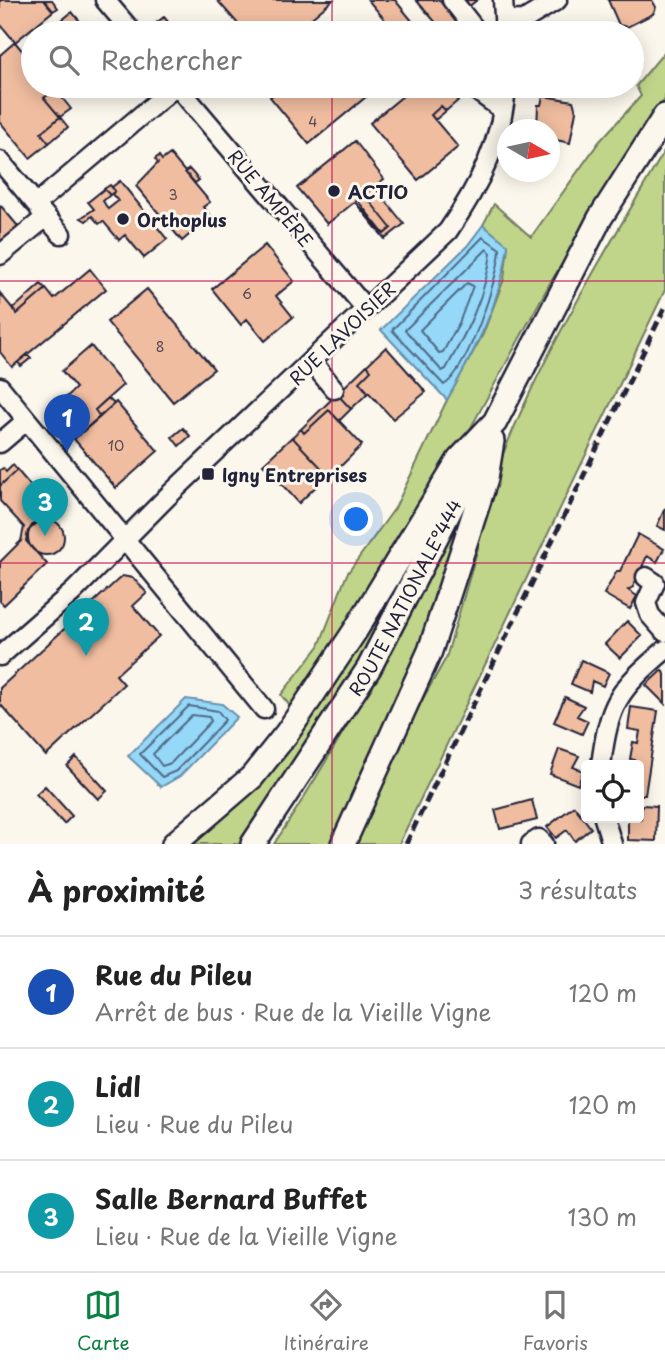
<!DOCTYPE html>
<html lang="fr">
<head>
<meta charset="utf-8">
<style>
	body { margin:0; font-family:"Playpen Sans",sans-serif; background:#f2f2f2; color:#222 }
	.controls { position:absolute; right:21px; bottom:21px; display:grid; overflow:hidden; border-radius:7px; box-shadow:0 4px 18px #0003 }
	.controls button { width:63px; height:63px; display:grid; place-items:center; padding:0; border:0; border-bottom:2px solid #e0e0e0; background:#fff; color:#222; font:35px sans-serif }
	.compass { position:absolute; left:497px; top:119px; width:63px; height:63px; border-radius:50%; background:#fff; box-shadow:0 4px 18px #0003; rotate:99deg }
	.you { position:absolute; left:357px; top:520px; width:24px; height:24px; margin:-18px; border:5px solid #fff; border-radius:50%; background:#1a73e8; box-shadow:0 0 0 10px #1a73e833 }
	.badge { display:grid; place-items:center; width:46px; height:46px; border-radius:50%; background:#0b8043; color:#fff; font-size:23px; font-weight:700 }
	.pin { position:absolute; translate:-50% -58px; filter:drop-shadow(0 2px 4px #0008) }
	.pin::after { content:''; position:absolute; top:37px; width:24px; height:21px; background:inherit; clip-path:polygon(0 0,100% 0,50% 100%) }
	.list { margin:0; padding:0; list-style:none }
	h2 { display:flex; justify-content:space-between; align-items:center; height:91px; margin:0; padding:0 28px; font-size:30px }
	h2 small { font-size:23px; font-weight:400; color:#767676 }
	.list li { display:grid; grid-template-columns:46px 1fr auto; gap:21px; align-items:center; box-sizing:border-box; height:112px; padding:0 28px; border-top:2px solid #e0e0e0 }
	.list b { display:block; font-size:26px; white-space:nowrap }
	.list p { margin:0; font-size:23px; white-space:nowrap; color:#767676 }
	.list em { font-size:23px; font-style:normal; color:#767676 }
	.icon { flex:none; width:38px; height:38px; fill:none; stroke:currentColor; stroke-width:2; stroke-linecap:round; stroke-linejoin:round }
	.map { position:relative; flex:none; width:665px; height:844px; overflow:hidden }
	.search { position:absolute; background:#fff; box-shadow:0 4px 18px #0003; left:21px; right:21px; top:21px; height:77px; display:flex; align-items:center; gap:18px; box-sizing:border-box; padding:0 24px; border-radius:38px; color:#767676; font-size:26px }
	.sheet { height:427px; background:#fff }
	nav { display:flex; justify-content:space-around; align-items:center; box-sizing:border-box; height:98px; border-top:2px solid #e0e0e0; background:#fff; font-size:19px; color:#767676 }
	nav a { display:grid; justify-items:center; gap:4px }
	nav .on { color:#0b8043 }
	.map>svg:first-child { display:block }
	.green { fill:#c0d58a; stroke:#717c62; stroke-width:2 }
	.water { fill:#96d8f8; stroke:#688fac; stroke-width:2 }
	.lines { fill:none; stroke-linecap:round; stroke-linejoin:round }
	.shore { stroke:#506b87; stroke-width:2 }
	.building { fill:#f0bda0; stroke:#22223b; stroke-width:2 }
	.minor-casing { stroke:#22223b; stroke-width:23 }
	.major-casing { stroke:#22223b; stroke-width:28 }
	.minor { stroke:#fbf7ec; stroke-width:18 }
	.major { stroke:#fbf7ec; stroke-width:23 }
	.rail { stroke:#22223b; stroke-width:5; stroke-dasharray:10 5; stroke-linecap:butt }
	.grid { fill:none; stroke:#c2185b; stroke-width:2; stroke-opacity:0.55 }
	.poi-dot { fill:#22223b; stroke:#fbf7ec; stroke-width:2.5 }
	.labels { text-anchor:middle; dominant-baseline:central; stroke-width:6; stroke-linejoin:round; paint-order:stroke }
	.number-label { font-size:14px; fill:#564954 }
	.poi-label { font-size:18px; font-weight:bold; fill:#22223b; stroke:#fbf7ec; text-anchor:start }
	.street-label { font-size:18px; fill:#22223b; stroke:#fbf7ec }
</style>
</head>
<body>
<div class="map">
<svg width="665" height="844" viewBox="0 0 665 844">
	<rect width="100%" height="100%" fill="#fbf7ec"/>
	<filter id="ink" filterUnits="userSpaceOnUse"><feTurbulence type="fractalNoise" baseFrequency=".0143" numOctaves="2"/><feDisplacementMap in="SourceGraphic" scale="14" xChannelSelector="R" yChannelSelector="G"/><feConvolveMatrix kernelMatrix="1 2 1 2 8 2 1 2 1" color-interpolation-filters="sRGB"/></filter>
	<g filter="url(#ink)">
		<!-- green -->
		<path class="green" d="M665,51v48l-115,184 -110,201 -145,228 -14,-17 38,-49 28,-72 48,-66 52,-108 36,-66 21,-55 4,-33 -25,-21 11,-21 37,33 68,-95 42,-46 -5,-10z
			M665,150v140l-266,554h-45l62,-133 30,-53 32,-110c-2,-24 7,-44 15,-67 40,-113 111,-227 172,-331z
			M479,479l-51,162 -90,203h-64c77,-117 141,-240 205,-365z
			M419,546c-53,102 -103,211 -180,298h-52z"/>
		<!-- water -->
		<path class="water" d="M483,225l25,20c-7,58 -33,105 -61,155l-66,-70 86,-84z
			M186,699l36,5 15,13 -57,59 -19,11 -33,-31z"/>
		<g class="lines">
			<!-- shore -->
			<path class="shore" d="M483,237l17,12c-1,28 -33,122 -56,136l-52,-55z
				M487,249l4,4c-5,42 -25,80 -45,116l-4,2 -37,-41z
				M467,283l6,3 -14,37 -16,29 -4,1 -19,-23z
				M189,706l29,5 7,9 -49,51 -14,6 -22,-23z
				M192,715l17,2 2,4 -40,42 -9,3 -9,-12z"/>
		</g>
		<!-- building -->
		<path class="building" d="M0,0h44l9,11 -38,31 -15,-18z
			M44,0h8l6,8 -5,3z
			M217,0h116l-39,33h-48z
			M368,0h27l27,33h-26z
			M416,0h23l28,33h-22z
			M461,0h16l-10,8z
			M608,0h44l4,7 -3,7 -26,13 -8,-2z
			M72,12l18,21h-44z
			M164,17l9,11 -7,5 -11,-9z
			M15,42l18,22v22h19l3,3 -11,9 16,19 -19,16 8,10 -19,15 -30,-36v-67z
			M68,86h19l-12,9z
			M284,86h75l8,10 -58,48 -39,-47z
			M415,86h50l2,7 -21,18 -5,-5 -10,9 27,32 -40,33 -48,-57z
			M55,89l16,20 -11,8 -16,-19z
			M543,96l30,5 3,10 -6,32 -14,-3 -1,4 -5,-1v-13h-13l1,-25h3z
			M441,106l5,5 -11,9 -4,-5z
			M60,117l8,10 -19,16 -8,-10z
			M355,141l29,38 -20,15 27,34 -7,6 -27,-34 -30,24 -30,-36z
			M170,154l40,48 -7,5 8,9 -29,25 -46,-55 22,-23 -3,-4 4,-3 3,4z
			M189,169l10,11 -4,3 -10,-11z
			M120,181l47,58 -23,19 -19,-23 -6,5 -16,-19 -4,3 -7,-8 -6,5 -5,-3 13,-9 -6,-7 16,-13 6,6 -7,6 5,8 10,-8 -6,-7 3,-3 -3,-4z
			M110,185l5,6 -5,4 -6,-6z
			M374,186l30,38 -19,15 -30,-37 29,32 7,-6 -27,-34z
			M1,206l21,25 -22,19v-43z
			M265,245l29,36 -18,15 17,21 -28,24 -18,-22 -6,6 -29,-36z
			M90,269l16,20 -94,78 -12,-15v-59l17,21 29,-25 8,10z
			M41,284l5,5 -29,25 -4,-5z
			M147,289l67,80 -41,33 -66,-80z
			M91,346l32,39 -28,25 5,7 -26,22 -22,-28 24,-23 -14,-17z
			M386,347l40,45 -33,27 -34,-37 12,-12 -4,-5z
			M27,355l4,3 -10,8 -3,-4z
			M367,365l4,5 -12,12 9,11 -17,16 -14,-15z
			M337,394l14,15 -12,12 -10,-11 -25,23 -3,-4z
			M108,398l6,6 -14,13 -5,-7z
			M116,402l42,49 -42,37 -42,-49z
			M329,410l33,35 -30,30h-4l-36,-38 9,-8 3,4z
			M183,428l7,8 -11,10 -7,-9z
			M292,437l36,38 -29,28 -36,-39z
			M13,465l4,5 -17,16v-16l3,-2 3,4z
			M17,470l34,40 -23,21 -2,10 21,23 -43,41 -4,-4v-39l21,-21 3,-14 -24,-26v-15z
			M665,508v22l-8,-4z
			M28 537a18 18 0 1 1 36 0a18 18 0 1 1-36 0Z
			M638,534l26,15 -7,13 -10,-6 -14,31 -5,3 9,6 -7,13 -26,-15 13,-23h3z
			M122,576l11,2 14,15 -14,13 26,30 -43,39 8,9 -78,72 -46,-52v-16z
			M627,621l15,15 -22,22 -15,-14z
			M581,660l28,13 -6,13 -11,-5 -2,11 -19,-8z
			M662,670l3,4v30l-19,-19z
			M565,697l19,9 -7,10 11,5 -6,13 -28,-12z
			M631,707l27,4 -13,84h-6v-30h-4v-5l-5,-1 3,-17 5,1 2,-12 -12,-2z
			M559,749l20,7 -6,11 10,4 -5,14 -28,-11z
			M76,757l31,34 -9,8 -31,-33z
			M45,786l27,30 -8,8 -28,-30z
			M532,800l5,20 -37,9 -5,-19z
			M642,805l15,1 -1,35 -28,-1v-21h13z
			M574,806l17,22 -16,13 -8,-11 -11,8 -9,-11z"/>
		<g class="lines">
			<defs>
				<path id="minor" d="M105,0l28,33
					M452,0l26,33
					M503,0l2,33
					M504,21l20,-1 33,-20
					M177,86l189,223
					M475,86l6,8 22,16
					M0,161l36,43 140,-118
					M40,210l21,24
					M0,255l46,-38
					M312,362l22,27
					M0,387l264,322
					M0,443l27,-23
					M646,577l9,6 -9,20 4,12 15,17
					M0,656l73,-64 94,-95 281,-266c30,-44 55,-91 58,-145
					M601,765c8,-62 17,-75 64,-115
					M604,818l8,26
					M531,844l8,-5 5,5"/>
				<g id="major">
					<path d="M174,844l78,-67 35,-44 68,-102 104,-171 36,-38 105,-204 65,-102"/>
					<path id="s1" d="M253,844l116,-176 107,-209"/>
					<path d="M343,844l87,-193 56,-173 6,-37"/>
				</g>
			</defs>
			<!-- minor casing -->
			<use href="#minor" class="minor-casing"/>
			<!-- major casing -->
			<use href="#major" class="major-casing"/>
			<!-- minor -->
			<use href="#minor" class="minor"/>
			<!-- major -->
			<use href="#major" class="major"/>
			<!-- rail -->
			<path class="rail" d="M406,844l259,-537"/>
		</g>
	</g>
	<!-- grid -->
	<path class="grid" d="M332,0v33M332,86v758M0,281h665M0,563h665"/>
	<!-- markers -->
	<g class="poi-dot">
		<circle cx="334" cy="191" r="7"/>
		<circle cx="123" cy="219" r="7"/>
		<rect x="201" y="467" width="14" height="14" rx="3.5"/>
	</g>
	<g class="labels">
		<!-- number labels -->
		<g class="number-label">
			<text x="313" y="121">4</text>
			<text x="173" y="194">3</text>
			<text x="247" y="293">6</text>
			<text x="160" y="346">8</text>
			<text x="116" y="445">10</text>
		</g>
		<!-- poi labels -->
		<g class="poi-label">
			<text x="348" y="191">ACTIO</text>
			<text x="137" y="219">Orthoplus</text>
			<text x="222" y="474">Igny Entreprises</text>
		</g>
		<!-- street labels -->
		<g class="street-label">
			<text transform="translate(271 198) rotate(50)">RUE AMPÈRE</text>
			<text transform="translate(342 333) rotate(-44)">RUE LAVOISIER</text>
			<text stroke="none"><textPath href="#s1" startOffset="290">ROUTE NATIONALE°444</textPath></text>
		</g>
	</g>
</svg>
<div class="controls">
<button><svg class="icon" aria-label="locate" viewBox="0 0 24 24"><circle cx="12" cy="12" r="6"/><path d="M12 2v4M12 18v4M2 12h4M18 12h4"/></svg></button>
</div>
<svg class="compass" viewBox="-18 -18 36 36"><path d="M0-13l5 13h-10z" fill="#e53935"/><path d="M0 13l5-13h-10z" fill="#767676"/></svg>
<div class="you"></div>
<div class="pin badge" style="left:67px;top:452px;background:#1a4fb4">1</div>
<div class="pin badge" style="left:86px;top:656px;background:#0f9aa8">2</div>
<div class="pin badge" style="left:45px;top:536px;background:#0f9aa8">3</div>
<div class="search"><svg class="icon" aria-label="search" viewBox="0 0 24 24"><circle cx="10" cy="10" r="6"/><path d="M15 15l6 6"/></svg>Rechercher</div>
</div>
<section class="sheet">
<h2>À proximité<small>3 résultats</small></h2>
<ul class="list">
<li><span class="badge" style="background:#1a4fb4">1</span><div><b>Rue du Pileu</b><p>Arrêt de bus · Rue de la Vieille Vigne</p></div><em>120 m</em></li>
<li><span class="badge" style="background:#0f9aa8">2</span><div><b>Lidl</b><p>Lieu · Rue du Pileu</p></div><em>120 m</em></li>
<li><span class="badge" style="background:#0f9aa8">3</span><div><b>Salle Bernard Buffet</b><p>Lieu · Rue de la Vieille Vigne</p></div><em>130 m</em></li>
</ul>
</section>
<nav>
<a class="on"><svg class="icon" aria-label="map" viewBox="0 0 24 24"><path d="M3 6l6-2 6 2 6-2v14l-6 2-6-2-6 2zM9 4v14M15 6v14"/></svg>Carte</a>
<a><svg class="icon" aria-label="directions" viewBox="0 0 24 24"><path d="M12 3l9 9-9 9-9-9zM9 14v-3h6M13 9l2 2-2 2"/></svg>Itinéraire</a>
<a><svg class="icon" aria-label="saved" viewBox="0 0 24 24"><path d="M7 4h10v16l-5-4-5 4z"/></svg>Favoris</a>
</nav>
</body>
</html>
